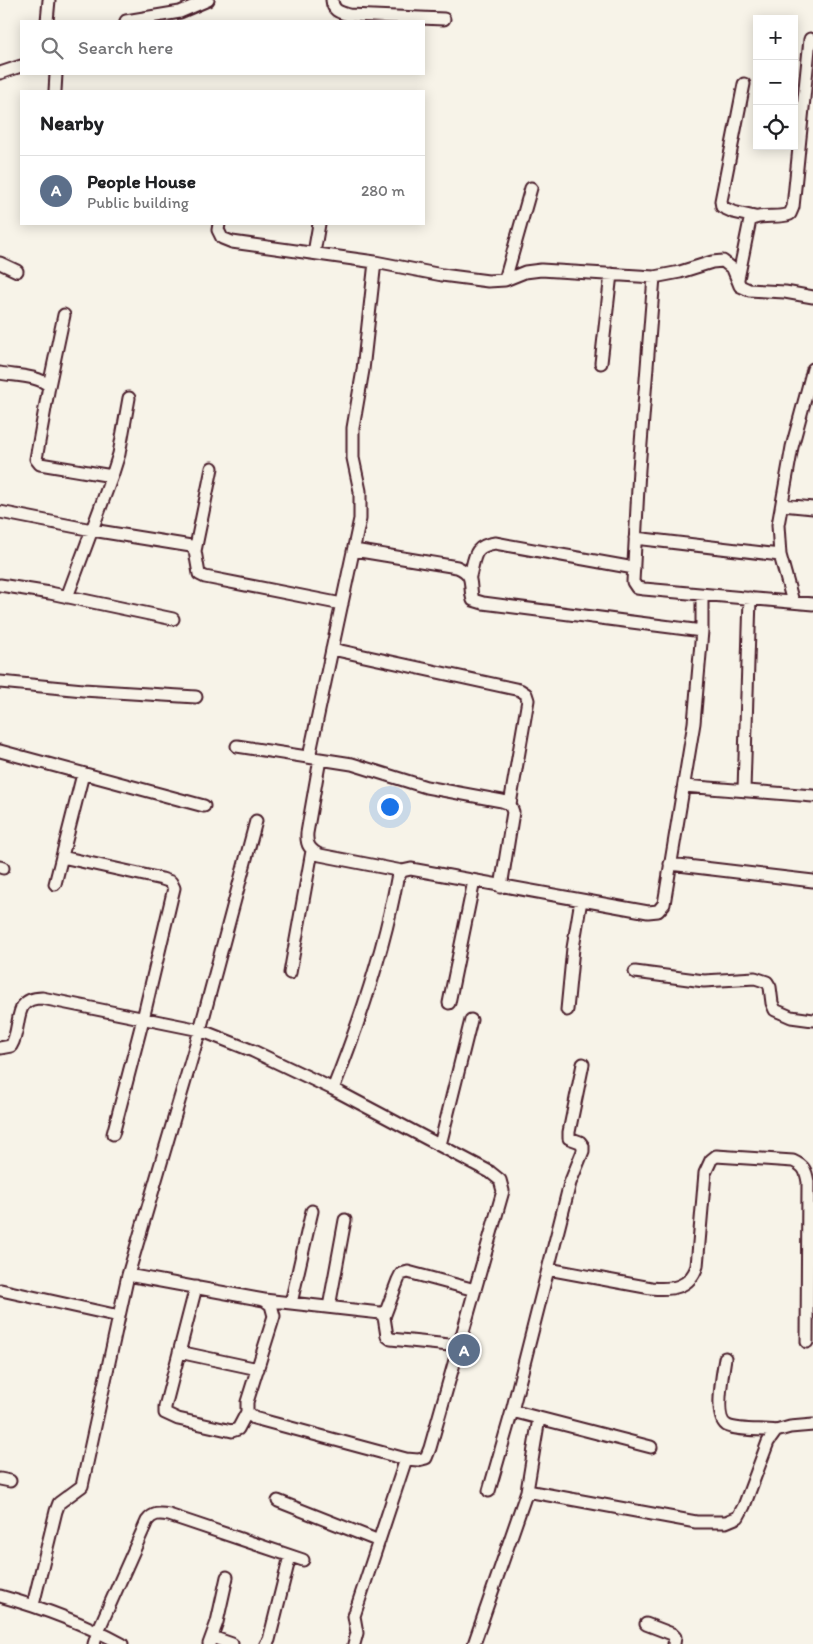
<!DOCTYPE html>
<html lang="en">
<head>
<meta charset="utf-8">
<style>
	body { margin:0; font-family:Itim,sans-serif; background:#f2f2f2; color:#202124 }
	.controls { position:absolute; right:15px; top:15px; display:grid; overflow:hidden; border-radius:0px; box-shadow:0 2px 12px #0003 }
	.controls button { width:45px; height:45px; display:grid; place-items:center; padding:0; border:0; border-bottom:1px solid #e0e0e0; background:#fff; color:#202124; font:25px sans-serif }
	.you { position:absolute; left:389px; top:806px; width:18px; height:18px; margin:-12px; border:4px solid #fff; border-radius:50%; background:#1a73e8; box-shadow:0 0 0 8px #1a73e833 }
	.badge { display:grid; place-items:center; width:32px; height:32px; border-radius:50%; background:#1f6fb2; color:#fff; font-size:16px; font-weight:700 }
	.pin { position:absolute; translate:-50% -50%; border:2px solid #fff; box-shadow:0 1px 5px #0006 }
	.list { margin:0; padding:0; list-style:none }
	h2 { display:flex; justify-content:space-between; align-items:center; height:65px; margin:0; padding:0 20px; font-size:21px }
	h2 small { font-size:16px; font-weight:400; color:#757577 }
	.list li { display:grid; grid-template-columns:32px 1fr auto; gap:15px; align-items:center; box-sizing:border-box; height:70px; padding:0 20px; border-top:1px solid #e0e0e0 }
	.list b { display:block; font-size:19px; white-space:nowrap }
	.list p { margin:0; font-size:16px; white-space:nowrap; color:#757577 }
	.list em { font-size:16px; font-style:normal; color:#757577 }
	.icon { flex:none; width:28px; height:28px; fill:none; stroke:currentColor; stroke-width:2; stroke-linecap:round; stroke-linejoin:round }
	.map { position:relative; flex:none; width:813px; height:1644px; overflow:hidden }
	.search { position:absolute; background:#fff; box-shadow:0 2px 12px #0003; left:20px; top:20px; width:405px; height:55px; display:flex; align-items:center; gap:12px; box-sizing:border-box; padding:0 18px; border-radius:0px; color:#757577; font-size:19px }
	.panel { position:absolute; background:#fff; box-shadow:0 2px 12px #0003; left:20px; top:90px; width:405px; height:135px; border-radius:0px }
	.map>svg:first-child { display:block }
	.lines { fill:none; stroke-linecap:round; stroke-linejoin:round }
	.minor-casing { stroke:#4a1f2b; stroke-width:15 }
	.minor { stroke:#f7f3e8; stroke-width:11 }
</style>
</head>
<body>
<div class="map">
<svg width="813" height="1644" viewBox="0 0 813 1644">
	<rect width="100%" height="100%" fill="#f7f3e8"/>
	<filter id="ink" filterUnits="userSpaceOnUse"><feTurbulence type="fractalNoise" baseFrequency=".02" numOctaves="2"/><feDisplacementMap in="SourceGraphic" scale="10" xChannelSelector="R" yChannelSelector="G"/><feConvolveMatrix kernelMatrix="1 2 1 2 8 2 1 2 1" color-interpolation-filters="sRGB"/></filter>
	<g filter="url(#ink)">
		<g class="lines">
			<defs>
				<path id="minor" d="M332,0c1,11 7,12 17,15l95,4
					M47,21l2,-21
					M126,21l54,-9 28,-12
					M0,73l21,-7
					M744,84l-23,117 1,6 11,5 22,5
					M55,91l1,-17
					M219,224l-1,6 4,8 10,4 143,20 67,13 46,6 17,-1 20,-8 16,-2 113,7 26,-5 32,-10 11,-1 10,8 7,17 9,4 36,2 28,5
					M314,253l5,-29
					M0,263l17,8
					M654,277l-15,192 -6,113 4,6 7,1 169,15
					M738,279l12,-59c11,-7 27,-1 40,-6l3,-7 17,-168
					M505,280l26,-92
					M601,363l10,-89
					M0,373c15,3 38,2 49,13l-13,73 4,5 72,12
					M49,386l15,-71
					M782,505l31,3
					M0,512l92,18 99,16 4,5 4,23 6,3 137,27
					M635,538l145,17
					M354,550l103,17c19,8 11,17 16,33l10,3 219,28
					M195,551l17,-83
					M470,576c5,-19 3,-30 25,-33l139,25
					M0,585l50,8 123,26
					M67,597l45,-121 7,-22 10,-56
					M793,602l-13,-47 -2,-30 14,-78 21,-78
					M332,649l188,41 6,4 2,6 -18,104
					M0,682l83,8 113,7
					M237,746l115,18 74,23 76,14 8,3 3,8 -12,75
					M0,751l204,55
					M309,757l51,-238v-28l-7,-33v-30l10,-58 12,-108
					M320,759l-13,74c-1,12 3,17 13,22l82,16
					M684,786l129,10
					M744,790l6,-192
					M62,857l100,22 9,3 3,6 -31,131 -30,115
					M670,864l143,17
					M0,867l3,1
					M55,884l28,-110
					M635,972l69,9 51,-3 12,4 3,5 2,16 3,7 16,7 22,3
					M290,973l22,-122
					M449,1003l25,-122
					M567,1010l6,-62 8,-48
					M0,1048l11,-2c12,-20 0,-48 31,-48l158,32 53,21 80,38 157,83 10,8 3,11 -73,257 -4,10 -8,2 -12,-1 -152,-41 -7,-6v-10l27,-86 -3,-11 -7,-5 -136,-25
					M333,1089c27,-68 51,-138 64,-210l5,-8 9,-2 237,43 10,-1 6,-7 30,-181 8,-92v-36
					M440,1145l31,-125
					M548,1269l103,19c21,2 39,0 46,-22l8,-93 6,-13 5,-4 77,5c11,5 13,9 15,21l-1,160
					M196,1287l-31,120v6l13,6 54,12 6,-2 9,-17
					M1,1290l118,26
					M264,1300l116,13 4,4 3,19 4,3 68,7
					M291,1303l21,-92
					M329,1307l16,-87
					M384,1317l14,-37 3,-6 7,-2 67,18
					M179,1352l79,17
					M725,1358c-2,14 -12,62 3,68 12,5 34,3 48,5
					M512,1411l139,36
					M0,1479l10,2
					M489,1491l23,-80 58,-228 13,-32v-5l-3,-4 -11,-4v-6l14,-68
					M527,1491l169,31h30l12,-5 6,-11 24,-64 8,-11 14,-4 23,-2
					M278,1501l101,40
					M0,1596c43,12 83,27 122,48
					M33,1605l23,-94 3,-8 23,-17 46,-211 72,-245 56,-209
					M646,1624l26,10 3,3 -1,7
					M212,1637l20,7
					M94,1644l4,-13 49,-110c6,-8 12,-8 22,-6l134,45
					M209,1644l8,-22 10,-45
					M266,1644l3,-4 21,-84
					M354,1644l3,-11 -3,-17 52,-157
					M474,1644l53,-153 12,-73"/>
			</defs>
			<!-- minor casing -->
			<use href="#minor" class="minor-casing"/>
			<!-- minor -->
			<use href="#minor" class="minor"/>
		</g>
	</g>
</svg>
<div class="controls">
<button>+</button>
<button>−</button>
<button><svg class="icon" aria-label="locate" viewBox="0 0 24 24"><circle cx="12" cy="12" r="6"/><path d="M12 2v4M12 18v4M2 12h4M18 12h4"/></svg></button>
</div>
<div class="you"></div>
<div class="pin badge" style="left:464px;top:1350px;background:#5c6f8a">A</div>
<div class="search"><svg class="icon" aria-label="search" viewBox="0 0 24 24"><circle cx="10" cy="10" r="6"/><path d="M15 15l6 6"/></svg>Search here</div>
<section class="panel">
<h2>Nearby<small></small></h2>
<ul class="list">
<li><span class="badge" style="background:#5c6f8a">A</span><div><b>People House</b><p>Public building</p></div><em>280 m</em></li>
</ul>
</section>
</div>
</body>
</html>
